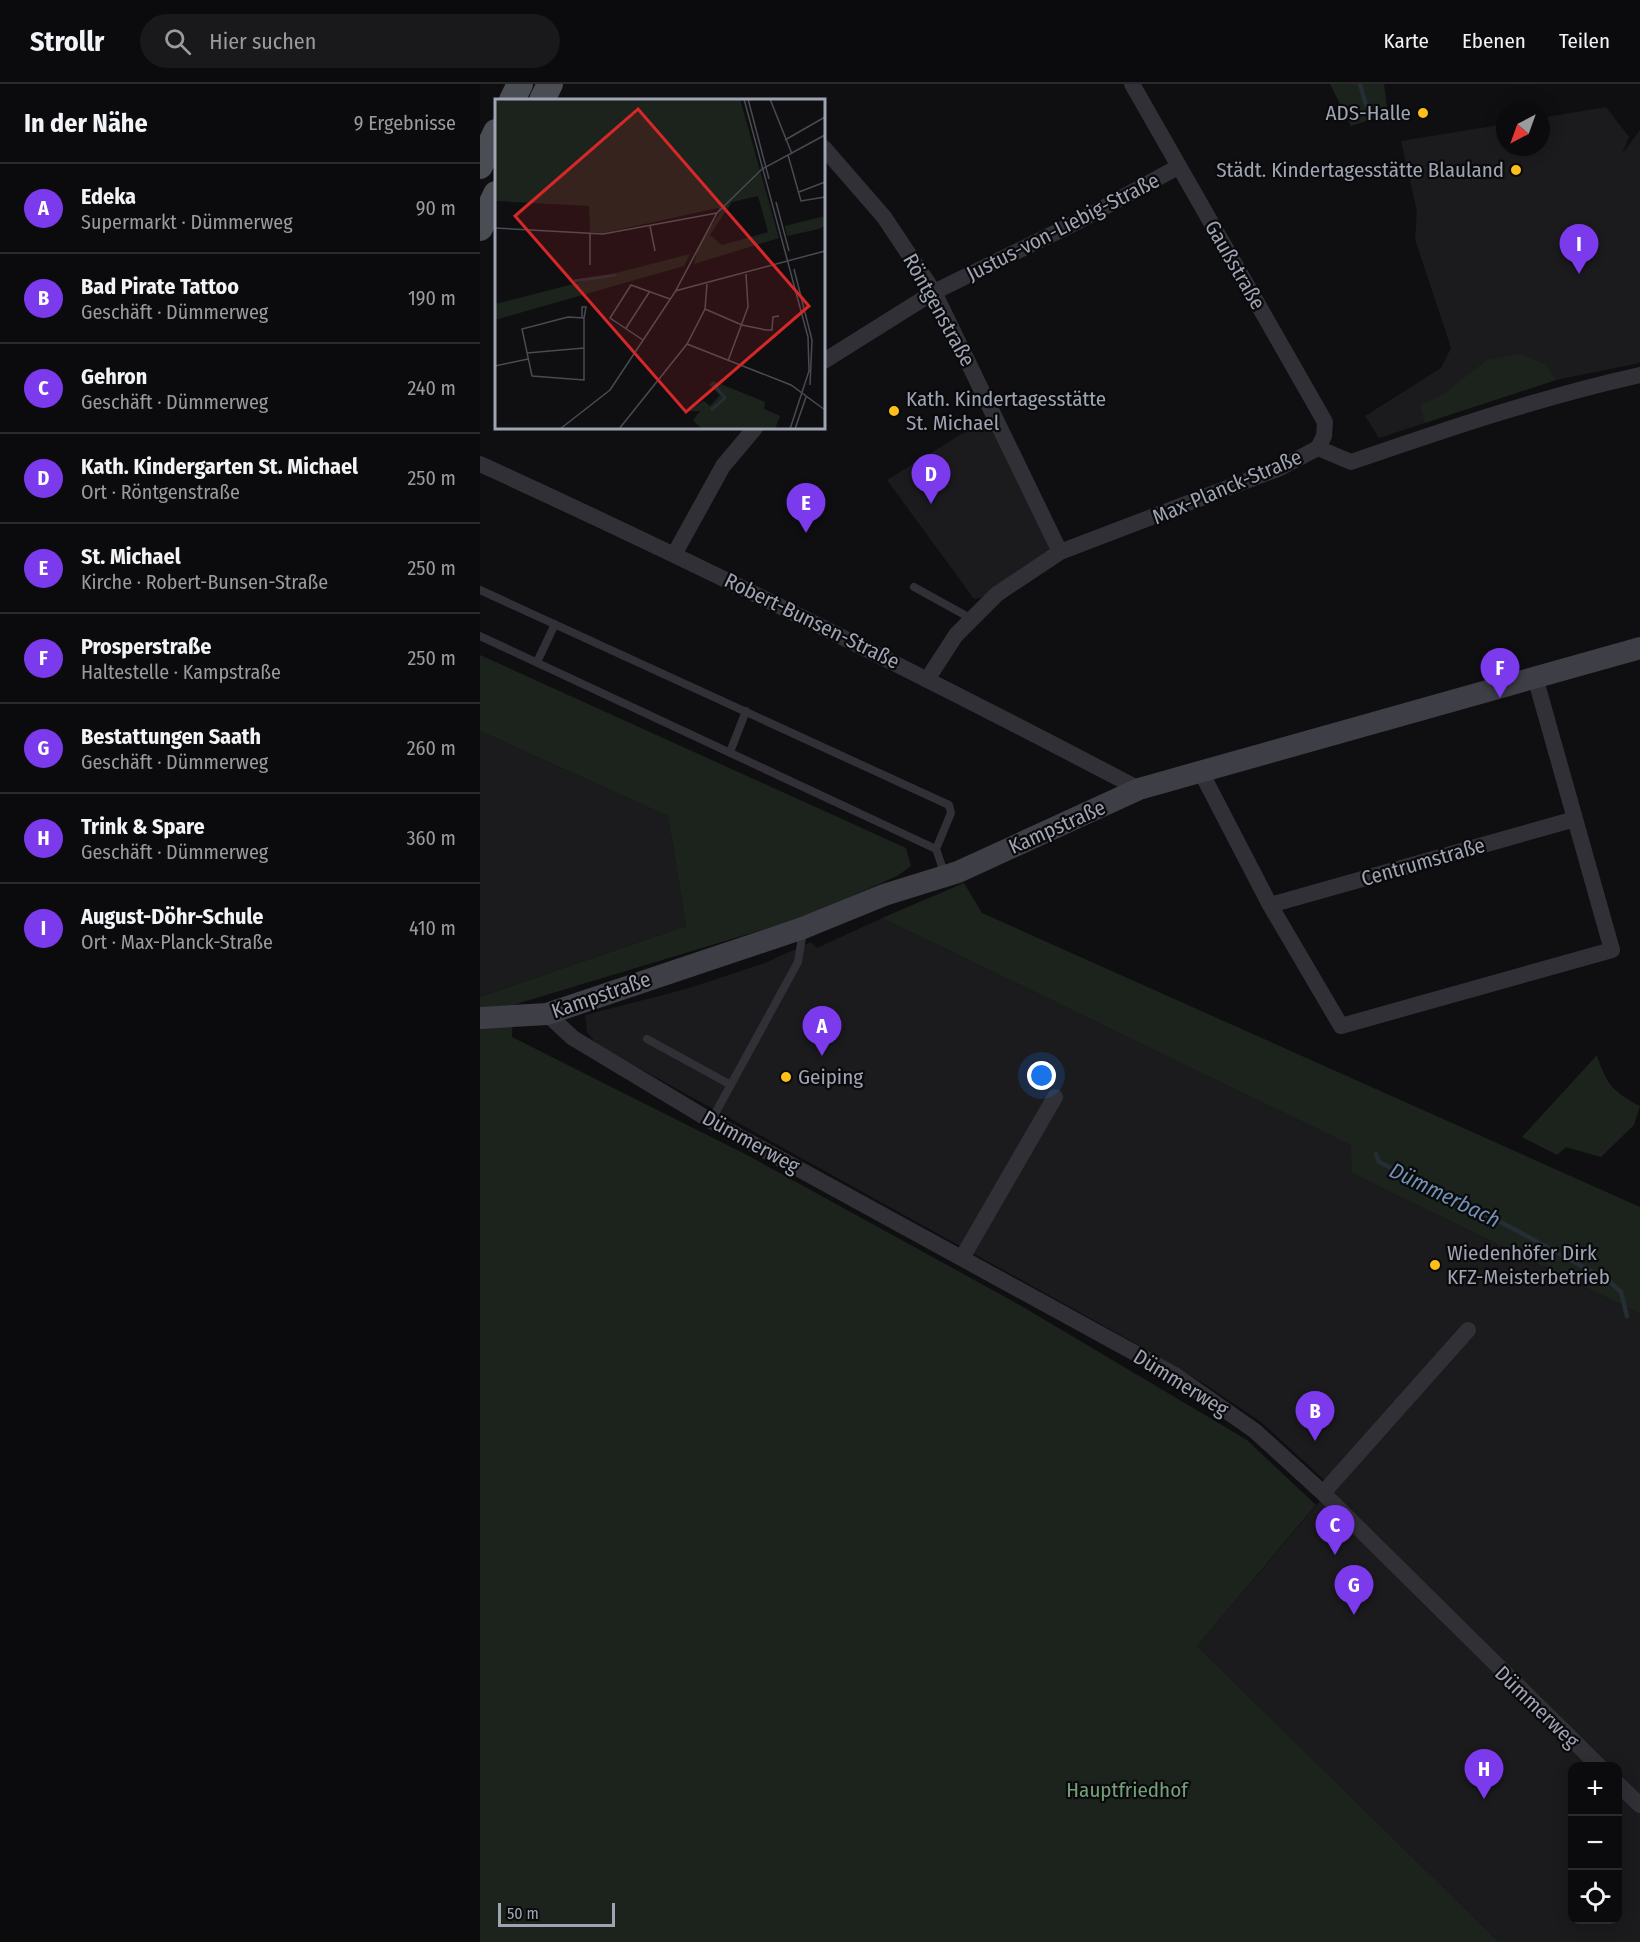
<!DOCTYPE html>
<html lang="de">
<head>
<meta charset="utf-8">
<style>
	body { margin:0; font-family:"Fira Sans Condensed",sans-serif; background:#19191b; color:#f1f3f6 }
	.controls { position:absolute; right:18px; bottom:18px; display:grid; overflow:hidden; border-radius:12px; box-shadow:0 3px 15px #0003 }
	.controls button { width:54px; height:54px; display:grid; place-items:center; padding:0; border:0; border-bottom:2px solid #2b2b2e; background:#0b0b0d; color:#f1f3f6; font:30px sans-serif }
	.compass { position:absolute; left:1016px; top:18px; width:54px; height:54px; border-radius:50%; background:#0b0b0d; box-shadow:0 3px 15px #0003; rotate:221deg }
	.scale { position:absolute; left:18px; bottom:15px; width:117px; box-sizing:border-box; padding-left:6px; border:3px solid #9fa4b3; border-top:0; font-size:16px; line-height:21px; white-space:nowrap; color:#9fa4b3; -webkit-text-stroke:4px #0a0a0c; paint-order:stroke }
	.you { position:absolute; left:562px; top:992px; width:21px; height:21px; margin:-15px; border:4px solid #fff; border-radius:50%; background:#1a73e8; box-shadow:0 0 0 9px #1a73e833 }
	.badge { display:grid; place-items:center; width:39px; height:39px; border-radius:50%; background:#7c3aed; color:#fff; font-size:20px; font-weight:700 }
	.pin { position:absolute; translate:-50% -50px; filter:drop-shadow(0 2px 3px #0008) }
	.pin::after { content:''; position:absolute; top:32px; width:21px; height:18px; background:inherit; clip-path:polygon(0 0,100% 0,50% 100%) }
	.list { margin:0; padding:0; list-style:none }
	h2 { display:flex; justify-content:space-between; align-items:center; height:78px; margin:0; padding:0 24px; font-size:26px }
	h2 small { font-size:20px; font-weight:400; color:#9a9b9d }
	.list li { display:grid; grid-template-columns:39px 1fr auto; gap:18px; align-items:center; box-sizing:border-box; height:90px; padding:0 24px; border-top:2px solid #2b2b2e }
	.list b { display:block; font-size:22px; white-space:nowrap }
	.list p { margin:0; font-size:20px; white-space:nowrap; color:#9a9b9d }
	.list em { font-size:20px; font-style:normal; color:#9a9b9d }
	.icon { flex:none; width:33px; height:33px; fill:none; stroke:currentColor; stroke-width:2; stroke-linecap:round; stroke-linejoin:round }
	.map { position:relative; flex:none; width:1160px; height:1858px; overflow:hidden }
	header { display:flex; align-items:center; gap:36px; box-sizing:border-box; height:84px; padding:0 30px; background:#0b0b0d; border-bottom:2px solid #2b2b2e }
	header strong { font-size:28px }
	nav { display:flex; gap:33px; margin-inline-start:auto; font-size:21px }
	.search { width:420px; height:54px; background:#19191b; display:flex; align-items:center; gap:15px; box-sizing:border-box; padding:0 21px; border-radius:33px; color:#9a9b9d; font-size:22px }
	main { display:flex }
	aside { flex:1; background:#0b0b0d }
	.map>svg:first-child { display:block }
	.built { fill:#1b1b1e; fill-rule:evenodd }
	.green { fill:#1b231c }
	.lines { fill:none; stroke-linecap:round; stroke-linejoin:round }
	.stream { stroke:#252d35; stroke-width:4.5 }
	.lane { stroke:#303036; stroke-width:8 }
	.street { stroke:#303036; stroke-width:16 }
	.secondary { stroke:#3e3f46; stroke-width:22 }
	.primary { stroke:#4b4d55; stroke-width:26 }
	.poi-dot { fill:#ffbf19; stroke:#0a0a0c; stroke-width:2 }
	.labels { text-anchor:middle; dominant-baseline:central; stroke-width:4.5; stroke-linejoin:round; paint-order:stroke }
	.poi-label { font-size:21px; fill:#9fa4b3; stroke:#0a0a0c; text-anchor:start }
	.street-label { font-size:21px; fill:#9fa4b3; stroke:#0a0a0c }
	.park-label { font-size:21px; fill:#73a079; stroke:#0a0a0c }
	.water-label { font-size:22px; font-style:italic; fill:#7190b3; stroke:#0a0a0c }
	.inset-river { fill:none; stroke:#252d35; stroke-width:3 }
	.inset-road { fill:none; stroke:#494b52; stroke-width:1.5 }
	.view { fill:#d62828; fill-opacity:0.15; stroke:#d62828; stroke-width:3 }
	.inset-edge { fill:none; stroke:#9fa4b3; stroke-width:3 }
</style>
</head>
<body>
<header>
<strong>Strollr</strong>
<div class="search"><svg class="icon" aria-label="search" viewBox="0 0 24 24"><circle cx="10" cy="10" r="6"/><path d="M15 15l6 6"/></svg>Hier suchen</div>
<nav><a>Karte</a><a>Ebenen</a><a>Teilen</a></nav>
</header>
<main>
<aside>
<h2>In der Nähe<small>9 Ergebnisse</small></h2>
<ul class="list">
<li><span class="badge">A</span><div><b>Edeka</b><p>Supermarkt · Dümmerweg</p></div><em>90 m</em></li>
<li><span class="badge">B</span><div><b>Bad Pirate Tattoo</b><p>Geschäft · Dümmerweg</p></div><em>190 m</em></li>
<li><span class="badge">C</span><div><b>Gehron</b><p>Geschäft · Dümmerweg</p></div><em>240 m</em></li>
<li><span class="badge">D</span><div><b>Kath. Kindergarten St. Michael</b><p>Ort · Röntgenstraße</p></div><em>250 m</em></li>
<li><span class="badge">E</span><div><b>St. Michael</b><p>Kirche · Robert-Bunsen-Straße</p></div><em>250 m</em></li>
<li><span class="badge">F</span><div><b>Prosperstraße</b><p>Haltestelle · Kampstraße</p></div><em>250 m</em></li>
<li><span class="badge">G</span><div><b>Bestattungen Saath</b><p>Geschäft · Dümmerweg</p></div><em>260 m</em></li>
<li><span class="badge">H</span><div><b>Trink &amp; Spare</b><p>Geschäft · Dümmerweg</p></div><em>360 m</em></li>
<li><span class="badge">I</span><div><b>August-Döhr-Schule</b><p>Ort · Max-Planck-Straße</p></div><em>410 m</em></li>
</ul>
</aside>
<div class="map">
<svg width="1160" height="1858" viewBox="0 0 1160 1858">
	<rect width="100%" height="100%" fill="#0f0f11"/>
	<!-- built -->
	<path class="built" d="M1126,23l23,30 -7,17 18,-24v233l-84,17 -177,58 -14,-22 76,-48 10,-20 -36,-109 2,-27 -16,-71 104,-17v23h36v-29z
		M514,330l66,138 -63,42 -23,5 -87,-119z
		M0,647l188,85 18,110 -206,71z
		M402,834l470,227v28l288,141v628h-141l-302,-296 135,-159 -71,-65 -55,-37 -73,-43 -512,-284 -26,-16 -8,-10 -2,-17 101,-26 79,-26 46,-21 6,6zM1092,1682h46v154h-46z"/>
	<!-- green -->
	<path class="green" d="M850,0h54l5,39 -17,-4 -21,7z
		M1041,270l25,11 10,15 -131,43 -5,-18 22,-10 45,-35z
		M0,571l426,193 5,18 -14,10 -92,41 -292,88 -1,32 235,118 271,149 229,136 69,65 -119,141 302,296h-1019v-945l206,-71 -18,-110 -188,-85z
		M484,799l18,30 658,294v107l-288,-141 -1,-28 -469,-227z
		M1117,971c9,29 16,37 43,51l-6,19 -33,32 -35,-10 -9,8 -35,-18z"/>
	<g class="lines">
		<!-- stream -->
		<path class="stream" d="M880,0l6,21
			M896,1070l3,8 133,66 97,53 12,11 6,24"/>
		<!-- lane -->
		<path class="lane" d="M434,503l58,32
			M0,506l469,215 2,8 -15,36
			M0,552l456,213 9,26
			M57,578l18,-38
			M250,668l16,-41
			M167,955l84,46
			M231,1037l87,-159 5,-31"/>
		<!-- street -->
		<path class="street" d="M652,0l193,338 -1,14 -6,12
			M344,64l60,69 50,75 126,260
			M344,277l110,-69 145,-71 99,-54
			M838,364l33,14c96,-33 190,-65 289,-87
			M0,380c223,102 442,211 659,325
			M195,469l48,-87 32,-38
			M448,594l28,-43 41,-41 63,-42 220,-84 38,-20
			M721,688l69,133 71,121 271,-76 -77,-273
			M790,821l305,-86
			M67,930l26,24 138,83 464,254 80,56 68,62 276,273
			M482,1174l93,-161
			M843,1409l145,-163
			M1138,1700l22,21"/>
		<!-- secondary -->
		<path class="secondary" d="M0,934l67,-4 256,-86 81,-33 74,-23 181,-83 501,-141"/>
		<!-- primary -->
		<path class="primary" d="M32,16l8,-16
			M62,16l8,-16
			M0,82l16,-34
			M0,144l16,-34"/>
	</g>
	<!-- markers -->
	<g class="poi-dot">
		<circle cx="943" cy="29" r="6"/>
		<circle cx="1036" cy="86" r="6"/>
		<circle cx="414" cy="327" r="6"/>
		<circle cx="306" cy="993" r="6"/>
		<circle cx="955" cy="1181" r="6"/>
	</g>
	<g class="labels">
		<!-- poi labels -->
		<g class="poi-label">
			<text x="931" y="29" text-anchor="end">ADS-Halle</text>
			<text x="1024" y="86" text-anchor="end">Städt. Kindertagesstätte Blauland</text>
			<text x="426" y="315">Kath. Kindertagesstätte<tspan x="426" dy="24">St. Michael</tspan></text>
			<text x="318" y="993">Geiping</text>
			<text x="967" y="1169">Wiedenhöfer Dirk<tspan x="967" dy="24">KFZ-Meisterbetrieb</tspan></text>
		</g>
		<!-- street labels -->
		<g class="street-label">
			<text transform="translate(583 143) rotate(-27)">Justus-von-Liebig-Straße</text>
			<text transform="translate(755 181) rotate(60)">Gaußstraße</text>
			<text transform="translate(459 226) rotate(61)">Röntgenstraße</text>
			<text transform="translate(747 403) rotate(-23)">Max-Planck-Straße</text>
			<text transform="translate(332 537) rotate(26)">Robert-Bunsen-Straße</text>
			<text transform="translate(577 743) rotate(-24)">Kampstraße</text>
			<text transform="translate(943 778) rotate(-16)">Centrumstraße</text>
			<text transform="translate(121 911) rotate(-19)">Kampstraße</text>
			<text transform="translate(271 1058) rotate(29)">Dümmerweg</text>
			<text transform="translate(701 1299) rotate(32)">Dümmerweg</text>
			<text transform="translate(1057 1623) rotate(44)">Dümmerweg</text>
		</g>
		<!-- park labels -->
		<g class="park-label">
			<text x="647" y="1706">Hauptfriedhof</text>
		</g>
		<!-- water labels -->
		<g class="water-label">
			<text transform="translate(965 1111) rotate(26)">Dümmerbach</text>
		</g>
	</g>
	<!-- overview -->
	<g transform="translate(15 15)">
		<rect width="330" height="330" fill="#0f0f11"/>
		<path d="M0,0h245l39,139 -85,26 4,-17 23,-36 -3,-3 -115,25 -13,-1 -1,-26 -94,-5zM263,97l10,36 -46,13 -12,-10 22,-33zM330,117v10l-6,3 -32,7 -2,-10zM195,155l-6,12 -189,54v-16zM218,282l52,21 -1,7 16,7 -5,13h-73l-9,-9 7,-9h-12l16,-10 6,5 10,-11 -11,-10z" fill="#1b231c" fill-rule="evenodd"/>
		<path class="inset-river" d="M79,182l42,-6M216,311l14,-12 -11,-13"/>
		<path class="inset-road" d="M249,0l64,238 1,34 -19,58M253,0l21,80M275,0l22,55M290,41l40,-23M293,56l13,46 24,-4M304,93l26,-10M281,103l13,49M155,127l5,25M0,129l108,6 114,-21M95,166v-31M299,170l18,71 -2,45M180,192l150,-40M210,210l37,16 24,5h6l1,-13 6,-1M73,218l16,1v62l-52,-4 -10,-47zM87,218v-10h4l-2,11M131,229l24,-37M148,241l-33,-22 21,-33 39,14M192,245l104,41 34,25M32,254l57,-5M233,262l20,-54 -2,-33M0,267l33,-7M65,330l50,-39 65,-98 42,-79 45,-44 63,-34M124,330l68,-85 18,-35 2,-25M300,330l11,-32"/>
		<path class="view" d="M143,10l171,197 -123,106 -171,-196z"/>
		<rect width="330" height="330" class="inset-edge"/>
	</g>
</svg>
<div class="controls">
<button>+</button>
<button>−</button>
<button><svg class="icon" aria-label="locate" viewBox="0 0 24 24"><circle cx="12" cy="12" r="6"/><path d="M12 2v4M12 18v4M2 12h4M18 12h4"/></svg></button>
</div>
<svg class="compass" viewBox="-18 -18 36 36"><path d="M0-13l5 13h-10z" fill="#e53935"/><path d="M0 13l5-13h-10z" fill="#9a9b9d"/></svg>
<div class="scale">50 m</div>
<div class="you"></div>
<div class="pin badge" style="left:342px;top:972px">A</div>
<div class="pin badge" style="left:835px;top:1357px">B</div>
<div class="pin badge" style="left:855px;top:1471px">C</div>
<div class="pin badge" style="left:451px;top:420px">D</div>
<div class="pin badge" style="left:326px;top:449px">E</div>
<div class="pin badge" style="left:1020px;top:614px">F</div>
<div class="pin badge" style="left:874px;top:1531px">G</div>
<div class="pin badge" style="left:1004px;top:1715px">H</div>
<div class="pin badge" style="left:1099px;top:190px">I</div>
</div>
</main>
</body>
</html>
